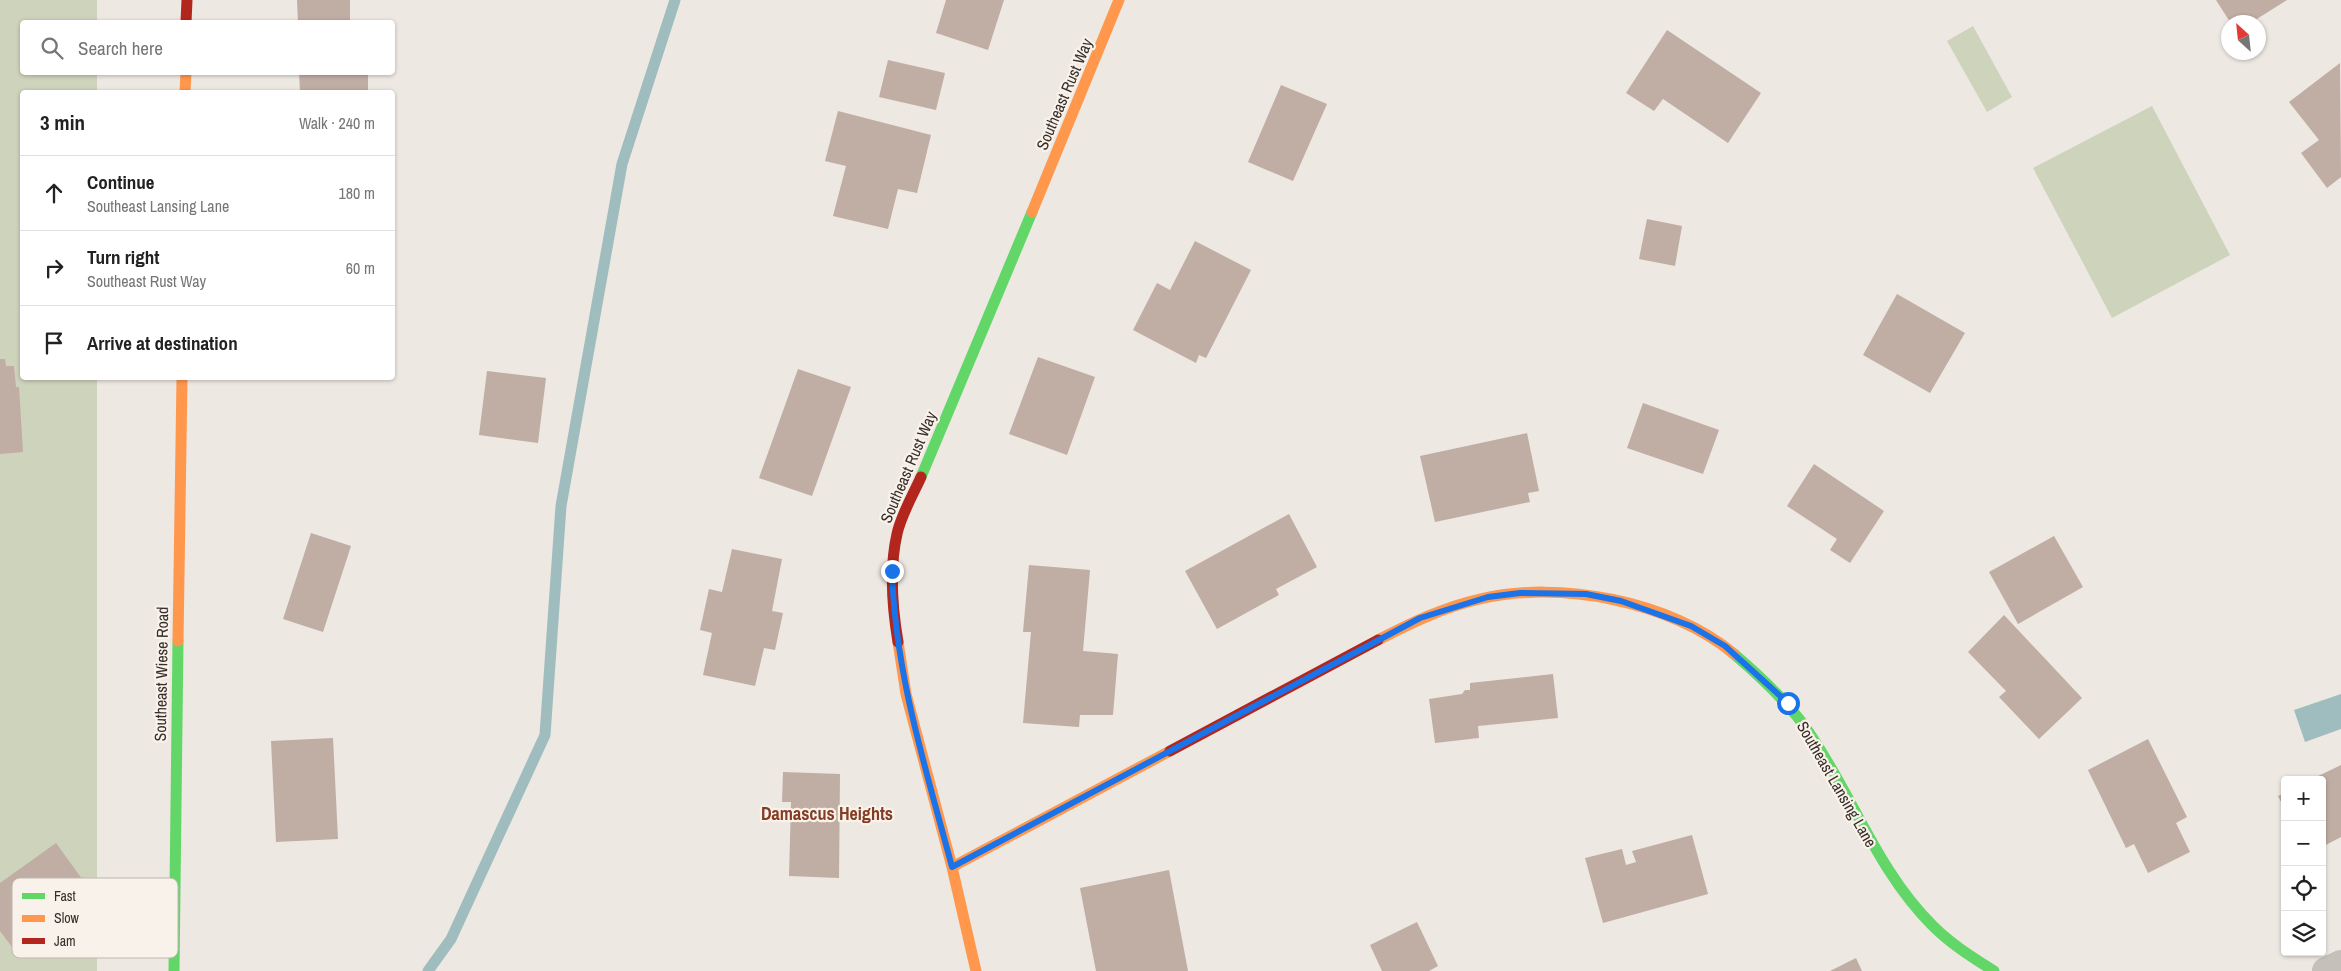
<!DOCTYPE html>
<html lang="en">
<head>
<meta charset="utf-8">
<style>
	body { margin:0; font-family:"Archivo Narrow",sans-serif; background:#f6f6f6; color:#222 }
	.controls { position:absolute; right:15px; bottom:15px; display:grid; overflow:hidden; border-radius:5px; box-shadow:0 1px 4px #0004 }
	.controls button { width:45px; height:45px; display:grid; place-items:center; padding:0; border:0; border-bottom:1px solid #e0e0e0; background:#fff; color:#222; font:25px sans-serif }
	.compass { position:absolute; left:2221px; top:15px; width:45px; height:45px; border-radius:50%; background:#fff; box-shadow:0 1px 4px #0004; rotate:333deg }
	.stop { position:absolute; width:15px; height:15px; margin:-11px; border:4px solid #1a73e8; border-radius:50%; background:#fff }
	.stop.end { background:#1a73e8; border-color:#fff; box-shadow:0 1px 5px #0008 }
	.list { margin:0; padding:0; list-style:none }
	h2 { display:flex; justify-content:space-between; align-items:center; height:65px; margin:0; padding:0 20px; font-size:21px }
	h2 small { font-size:16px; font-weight:400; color:#767676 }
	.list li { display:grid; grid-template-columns:32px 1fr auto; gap:15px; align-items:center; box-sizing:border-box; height:75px; padding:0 20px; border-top:1px solid #e0e0e0 }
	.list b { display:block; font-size:19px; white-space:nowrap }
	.list p { margin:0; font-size:16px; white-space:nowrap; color:#767676 }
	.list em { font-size:16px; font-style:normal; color:#767676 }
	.icon { flex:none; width:28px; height:28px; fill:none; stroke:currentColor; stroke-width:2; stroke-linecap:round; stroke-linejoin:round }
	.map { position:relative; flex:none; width:2341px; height:971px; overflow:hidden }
	.search { position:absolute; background:#fff; box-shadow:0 1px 4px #0004; left:20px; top:20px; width:375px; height:55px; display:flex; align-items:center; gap:12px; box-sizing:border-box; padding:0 18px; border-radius:5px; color:#767676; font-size:19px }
	.panel { position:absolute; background:#fff; box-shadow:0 1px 4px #0004; left:20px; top:90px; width:375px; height:290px; border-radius:5px }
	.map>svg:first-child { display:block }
	.green { fill:#ced3bc }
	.water { fill:#9fbdbe }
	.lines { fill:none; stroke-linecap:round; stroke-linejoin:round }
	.stream { stroke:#9fbdbe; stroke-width:11 }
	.building { fill:#c0ada4 }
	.street { stroke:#c6c0bb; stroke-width:28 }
	.fast { stroke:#63d668; stroke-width:11 }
	.slow { stroke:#ff974d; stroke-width:11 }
	.jam { stroke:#b3261e; stroke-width:11 }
	.route { stroke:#1a73e8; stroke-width:6 }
	.labels { text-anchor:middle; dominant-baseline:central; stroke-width:4.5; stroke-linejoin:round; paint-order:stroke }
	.street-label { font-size:16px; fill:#372e29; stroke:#f9f2ea }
	.neighbourhood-label { font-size:18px; font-weight:bold; fill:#843c24; stroke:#f9f2ea }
	.key { fill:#f9f2ea; stroke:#bfb7b0; stroke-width:1 }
	.key-label { font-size:14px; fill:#372e29 }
</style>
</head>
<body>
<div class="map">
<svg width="2341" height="971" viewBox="0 0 2341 971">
	<rect width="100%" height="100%" fill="#ede8e2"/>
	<!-- green -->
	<path class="green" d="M0,0h97v22h-75v50l75,1v19h-75v286h75v593h-97z
		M1973,26l39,71 -25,15 -40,-71z
		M2152,106l78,149 -118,63 -79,-150z"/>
	<!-- water -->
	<path class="water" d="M2341,694v35l-36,13 -11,-32z"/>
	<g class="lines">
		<!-- stream -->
		<path class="stream" d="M428,971l23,-32 94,-204 16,-229 61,-342 53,-164"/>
	</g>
	<!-- building -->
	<path class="building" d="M297,0h53v22h-52z
		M946,0h58l-16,50 -52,-17z
		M2216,0h71l-35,22h-22z
		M1667,30l94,63 -33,50 -65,-44 -9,12 -28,-18z
		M888,60l57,13 -9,37 -57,-13z
		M2340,63l1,114 -14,11 -26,-35 18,-13 -30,-38z
		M299,72h69v20h-68z
		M1281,85l46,19 -34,77 -45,-19z
		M838,111l93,24 -14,58 -19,-4 -10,40 -55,-13 13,-50 -21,-5z
		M1647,219l35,7 -7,40 -36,-7z
		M1195,241l56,29 -45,88 -7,-3 -3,8 -63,-33 24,-47 13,7z
		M1897,294l68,39 -35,60 -67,-38z
		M1038,357l57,20 -28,78 -58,-21z
		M0,359h5l1,7h8l2,21h3l4,65 -23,2z
		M798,369l53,18 -39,109 -53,-18z
		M487,371l59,7 -8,65 -59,-8z
		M1643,403l76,27 -16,44 -76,-26z
		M1527,433l12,58 -11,2 2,9 -95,20 -15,-66z
		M1814,464l70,47 -34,52 -20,-13 7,-11 -50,-33z
		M1289,514l28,53 -41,22 3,6 -62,34 -32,-58z
		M311,533l40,13 -28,86 -40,-13z
		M2054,536l29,51 -65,37 -29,-52z
		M732,549l50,10 -10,52 11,2 -8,37 -11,-2 -9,38 -52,-11 9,-42 -12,-3 9,-41 13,3z
		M1029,565l61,5 -7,81 35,3 -5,61h-33l-1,12 -56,-4 8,-91h-8z
		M2004,615l78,83 -43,41 -40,-42 7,-6 -38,-39z
		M1553,674l5,44 -80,8 1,12 -44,5 -6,-44 33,-5 3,-4h5v-7z
		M333,738l5,101 -62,3 -5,-101z
		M2148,739l39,78 -11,6 14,29 -42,21 -14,-29 -8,4 -38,-78z
		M2341,765v72l-19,10v-67h-12z
		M783,772l57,2 -1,104 -50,-2 2,-74h-9z
		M2285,793v17l-7,-14z
		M1692,835l16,59 -105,29 -18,-65 37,-9 4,16 10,-3 -4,-11z
		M56,843l34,47 -78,57 -12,-16v-48z
		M1169,870l19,101h-92l-16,-83z
		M1417,922l21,44 -9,5h-47l-12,-26z
		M1856,958l6,13h-32z"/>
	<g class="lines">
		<!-- street -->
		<path class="street" d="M2326,971l15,-7"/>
		<!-- fast -->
		<path class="fast" d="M921,477l111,-265
			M1734,654c27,23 54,48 74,77 44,63 69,140 125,195 18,18 39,31 61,45
			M174,971l4,-330"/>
		<!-- slow -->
		<path class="slow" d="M185,92l1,-20
			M1032,212l87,-212
			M1378,640c33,-17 66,-33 102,-41 79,-19 191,2 254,55
			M178,641l4,-263
			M898,642l8,52 46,173 24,104
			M952,867l218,-116"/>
		<!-- jam -->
		<path class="jam" d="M186,22l1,-22
			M898,642c-6,-36 -9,-73 -1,-108 4,-19 16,-39 24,-57
			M1170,751l208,-111"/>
	</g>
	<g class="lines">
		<!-- route -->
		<path class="route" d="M892,571c3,103 34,198 60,296l468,-249 68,-21 32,-4 66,1 35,7 70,25 34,20 63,57"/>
	</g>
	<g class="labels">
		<!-- street labels -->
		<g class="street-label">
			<text transform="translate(1064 94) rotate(-67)">Southeast Rust Way</text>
			<text transform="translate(908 467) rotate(-67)">Southeast Rust Way</text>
			<text transform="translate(161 674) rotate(-89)">Southeast Wiese Road</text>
			<text transform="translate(1837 784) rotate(60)">Southeast Lansing Lane</text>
		</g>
		<!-- neighbourhood labels -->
		<g class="neighbourhood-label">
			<text x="827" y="813">Damascus Heights</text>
		</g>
	</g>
	<!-- legend -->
	<rect x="12" y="878" width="166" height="80" rx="8" class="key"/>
	<rect x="22" y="893" width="23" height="6" fill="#63d668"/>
	<rect x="22" y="915" width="23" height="7" fill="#ff974d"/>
	<rect x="22" y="938" width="23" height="6" fill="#b3261e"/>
	<g class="key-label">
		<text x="54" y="901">Fast</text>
		<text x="54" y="923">Slow</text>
		<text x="54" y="946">Jam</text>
	</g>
</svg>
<div class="controls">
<button>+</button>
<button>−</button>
<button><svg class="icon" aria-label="locate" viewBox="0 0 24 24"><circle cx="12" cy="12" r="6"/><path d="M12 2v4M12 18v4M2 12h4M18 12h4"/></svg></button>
<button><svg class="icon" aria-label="layers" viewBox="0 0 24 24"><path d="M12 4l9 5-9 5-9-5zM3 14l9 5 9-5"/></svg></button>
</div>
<svg class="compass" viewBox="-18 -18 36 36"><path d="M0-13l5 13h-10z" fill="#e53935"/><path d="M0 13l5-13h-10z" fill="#767676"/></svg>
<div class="stop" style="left:1788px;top:703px"></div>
<div class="stop end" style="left:892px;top:571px"></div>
<div class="search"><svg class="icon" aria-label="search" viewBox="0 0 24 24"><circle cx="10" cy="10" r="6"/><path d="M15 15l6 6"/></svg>Search here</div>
<section class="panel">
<h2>3 min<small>Walk · 240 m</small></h2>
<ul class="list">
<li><svg class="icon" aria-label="ahead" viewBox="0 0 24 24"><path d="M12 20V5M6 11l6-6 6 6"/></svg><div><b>Continue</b><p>Southeast Lansing Lane</p></div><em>180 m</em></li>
<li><svg class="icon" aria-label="right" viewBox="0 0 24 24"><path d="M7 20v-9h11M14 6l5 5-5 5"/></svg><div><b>Turn right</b><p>Southeast Rust Way</p></div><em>60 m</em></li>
<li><svg class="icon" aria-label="arrive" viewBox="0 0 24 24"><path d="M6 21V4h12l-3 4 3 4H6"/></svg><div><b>Arrive at destination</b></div></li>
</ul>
</section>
</div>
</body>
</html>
